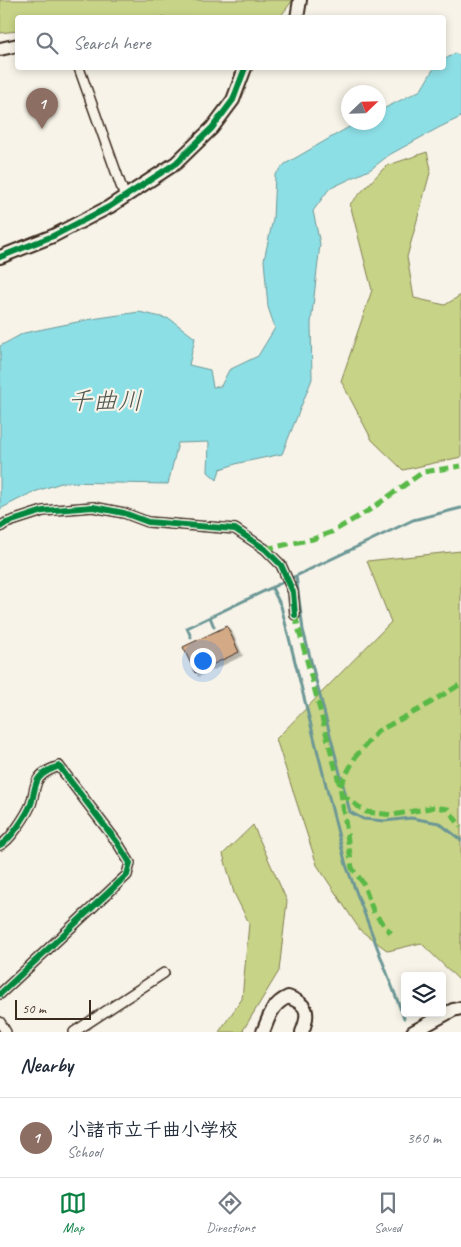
<!DOCTYPE html>
<html lang="en">
<head>
<meta charset="utf-8">
<style>
	body { margin:0; font-family:Caveat,"Klee One",sans-serif; background:#f2f2f3; color:#1f2937 }
	.controls { position:absolute; right:15px; bottom:15px; display:grid; overflow:hidden; border-radius:5px; box-shadow:0 2px 8px #0003 }
	.controls button { width:45px; height:45px; display:grid; place-items:center; padding:0; border:0; border-bottom:1px solid #e0e1e3; background:#fff; color:#1f2937; font:25px sans-serif }
	.compass { position:absolute; left:341px; top:85px; width:45px; height:45px; border-radius:50%; background:#fff; box-shadow:0 2px 8px #0003; rotate:67deg }
	.scale { position:absolute; left:15px; bottom:12px; width:76px; box-sizing:border-box; padding-left:5px; border:2px solid #3b2a1e; border-top:0; font-size:14px; line-height:18px; white-space:nowrap; color:#3b2a1e; -webkit-text-stroke:4px #f7f3e8; paint-order:stroke }
	.you { position:absolute; left:202px; top:660px; width:18px; height:18px; margin:-12px; border:4px solid #fff; border-radius:50%; background:#1a73e8; box-shadow:0 0 0 8px #1a73e833 }
	.badge { display:grid; place-items:center; width:32px; height:32px; border-radius:50%; background:#0b8043; color:#fff; font-size:16px; font-weight:700 }
	.pin { position:absolute; translate:-50% -41px; filter:drop-shadow(0 1px 2px #0008) }
	.pin::after { content:''; position:absolute; top:26px; width:18px; height:15px; background:inherit; clip-path:polygon(0 0,100% 0,50% 100%) }
	.list { margin:0; padding:0; list-style:none }
	h2 { display:flex; justify-content:space-between; align-items:center; height:65px; margin:0; padding:0 20px; font-size:21px }
	h2 small { font-size:16px; font-weight:400; color:#747a83 }
	.list li { display:grid; grid-template-columns:32px 1fr auto; gap:15px; align-items:center; box-sizing:border-box; height:80px; padding:0 20px; border-top:1px solid #e0e1e3 }
	.list b { display:block; font-size:19px; white-space:nowrap }
	.list p { margin:0; font-size:16px; white-space:nowrap; color:#747a83 }
	.list em { font-size:16px; font-style:normal; color:#747a83 }
	.icon { flex:none; width:28px; height:28px; fill:none; stroke:currentColor; stroke-width:2; stroke-linecap:round; stroke-linejoin:round }
	.map { position:relative; flex:none; width:461px; height:1032px; overflow:hidden }
	.search { position:absolute; background:#fff; box-shadow:0 2px 8px #0003; left:15px; right:15px; top:15px; height:55px; display:flex; align-items:center; gap:12px; box-sizing:border-box; padding:0 18px; border-radius:5px; color:#747a83; font-size:19px }
	.sheet { height:145px; background:#fff }
	nav { display:flex; justify-content:space-around; align-items:center; box-sizing:border-box; height:70px; border-top:1px solid #e0e1e3; background:#fff; font-size:14px; color:#747a83 }
	nav a { display:grid; justify-items:center; gap:2px }
	nav .on { color:#0b8043 }
	.map>svg:first-child { display:block }
	.green { fill:#c7d386; stroke:#817e52 }
	.water { fill:#8ddfe6; stroke:#6c9796 }
	.lines { fill:none; stroke-linecap:round; stroke-linejoin:round }
	.stream { stroke:#6c9796; stroke-width:3 }
	.building { fill:#d4aa86; stroke:#3b2a1e; filter:url(#shadow) }
	.street-casing { stroke:#3b2a1e; stroke-width:12 }
	.secondary-casing { stroke:#3b2a1e; stroke-width:16 }
	.street { stroke:#f7f3e8; stroke-width:9 }
	.secondary { stroke:#f7f3e8; stroke-width:12 }
	.quiet { stroke:#58b947; stroke-width:5; stroke-dasharray:10 5; stroke-linecap:butt }
	.cycleway-casing { stroke:#f7f3e8; stroke-width:9 }
	.cycleway { stroke:#00873e; stroke-width:6 }
	.labels { text-anchor:middle; dominant-baseline:central; stroke-width:4.5; stroke-linejoin:round; paint-order:stroke }
	.water-label { font-size:25px; font-style:italic; fill:#505750; stroke:#f7f3e8 }
</style>
</head>
<body>
<div class="map">
<svg width="461" height="1032" viewBox="0 0 461 1032">
	<defs>
		<filter id="shadow"><feDropShadow dx="3.5" dy="3.5" stdDeviation="0" flood-color="#0004"/></filter>
	</defs>
	<rect width="100%" height="100%" fill="#f7f3e8"/>
	<filter id="ink" filterUnits="userSpaceOnUse"><feTurbulence type="fractalNoise" baseFrequency=".02" numOctaves="2"/><feDisplacementMap in="SourceGraphic" scale="10" xChannelSelector="R" yChannelSelector="G"/><feConvolveMatrix kernelMatrix="1 2 1 2 8 2 1 2 1" color-interpolation-filters="sRGB"/></filter>
	<g filter="url(#ink)">
		<!-- green -->
		<path class="green" d="M0,0h293l-13,17 -262,1 -1,13 -17,2z
			M427,152l4,17 -24,88 7,41 31,7 16,-10v162l-58,13 -31,-30 -31,-59 31,-91 -22,-86 36,-38z
			M461,551v431l-40,-39 -33,8 -28,-21 -43,-65 -41,-126 115,-117 -24,-61z
			M253,825l34,76 -8,70 -37,61h-23l23,-33 7,-76 -15,-30 -11,-39z"/>
		<!-- water -->
		<path class="water" d="M455,53l6,4v60l-21,10 -51,28 -18,14 -42,20 -16,22 7,33 -9,79 1,56 -30,75 -43,9 -19,6 -3,11 -9,-8 1,-30 -31,1 -10,41 -104,-2 -33,11 -31,16v-163l24,-13 68,-14 47,-7 31,7 25,19 -6,27 21,5 3,17 8,-1 8,-16 29,-14 17,-28 -7,-21 -4,-47 9,-41 2,-44 10,-11 71,-41 22,-1 1,-11 42,-21 13,-22h10v-8z"/>
		<g class="lines">
			<!-- stream -->
			<path class="stream" d="M296,576l7,54 47,182 13,7 22,2 26,-3 28,5 22,17
				M272,588l9,18 65,259 58,153
				M210,617l4,10
				M191,637l-4,-9 226,-108 48,-12"/>
		</g>
		<!-- building -->
		<path class="building" d="M227,626l12,26 -44,21 -12,-26z"/>
		<g class="lines">
			<defs>
				<path id="street" d="M79,68l46,129
					M0,527l6,-4 37,-12 50,-4 31,6 24,9 87,7 30,20 16,16 12,27 2,23
					M0,845c10,-4 27,-31 31,-41 3,-8 3,-20 8,-26 5,-7 13,-9 20,-12l58,76 13,21 -3,12 -127,119
					M0,1022l6,10
					M74,1032l90,-59"/>
				<path id="secondary" d="M297,18l3,-18
					M0,49l18,-4
					M0,257l53,-21 56,-29 67,-44 36,-35 21,-28 12,-32
					M263,1032c6,-15 9,-28 25,-35 20,7 22,16 14,35
					M413,1032l40,-22 8,-2"/>
			</defs>
			<!-- street casing -->
			<use href="#street" class="street-casing"/>
			<!-- secondary casing -->
			<use href="#secondary" class="secondary-casing"/>
			<!-- street -->
			<use href="#street" class="street"/>
			<!-- secondary -->
			<use href="#secondary" class="secondary"/>
			<!-- quiet -->
			<path class="quiet" d="M265,549l48,-10 19,-7 39,-23 52,-37 38,-6
				M295,615l45,171 12,82 11,15 11,30 17,20
				M340,786l16,-30 22,-25 42,-22 41,-25
				M341,794l25,18 27,3 42,-8 13,2 13,18"/>
			<defs>
				<path id="cycleway" d="M0,257l53,-21 56,-29 67,-44 36,-35 21,-28 12,-32
					M0,527l6,-4 37,-12 50,-4 31,6 24,9 87,7 30,20 16,16 12,27 2,23
					M0,845c10,-4 27,-31 31,-41 3,-8 3,-20 8,-26 5,-7 13,-9 20,-12l58,76 13,21 -3,12 -127,119"/>
			</defs>
			<!-- cycleway casing -->
			<use href="#cycleway" class="cycleway-casing"/>
			<!-- cycleway -->
			<use href="#cycleway" class="cycleway"/>
		</g>
	</g>
	<g class="labels">
		<!-- water labels -->
		<g class="water-label">
			<text x="105" y="401">千曲川</text>
		</g>
	</g>
</svg>
<div class="controls">
<button><svg class="icon" aria-label="layers" viewBox="0 0 24 24"><path d="M12 4l9 5-9 5-9-5zM3 14l9 5 9-5"/></svg></button>
</div>
<svg class="compass" viewBox="-18 -18 36 36"><path d="M0-13l5 13h-10z" fill="#e53935"/><path d="M0 13l5-13h-10z" fill="#747a83"/></svg>
<div class="scale">50 m</div>
<div class="you"></div>
<div class="pin badge" style="left:42px;top:129px;background:#8d6e63">1</div>
<div class="search"><svg class="icon" aria-label="search" viewBox="0 0 24 24"><circle cx="10" cy="10" r="6"/><path d="M15 15l6 6"/></svg>Search here</div>
</div>
<section class="sheet">
<h2>Nearby<small></small></h2>
<ul class="list">
<li><span class="badge" style="background:#8d6e63">1</span><div><b>小諸市立千曲小学校</b><p>School</p></div><em>360 m</em></li>
</ul>
</section>
<nav>
<a class="on"><svg class="icon" aria-label="map" viewBox="0 0 24 24"><path d="M3 6l6-2 6 2 6-2v14l-6 2-6-2-6 2zM9 4v14M15 6v14"/></svg>Map</a>
<a><svg class="icon" aria-label="directions" viewBox="0 0 24 24"><path d="M12 3l9 9-9 9-9-9zM9 14v-3h6M13 9l2 2-2 2"/></svg>Directions</a>
<a><svg class="icon" aria-label="saved" viewBox="0 0 24 24"><path d="M7 4h10v16l-5-4-5 4z"/></svg>Saved</a>
</nav>
</body>
</html>
